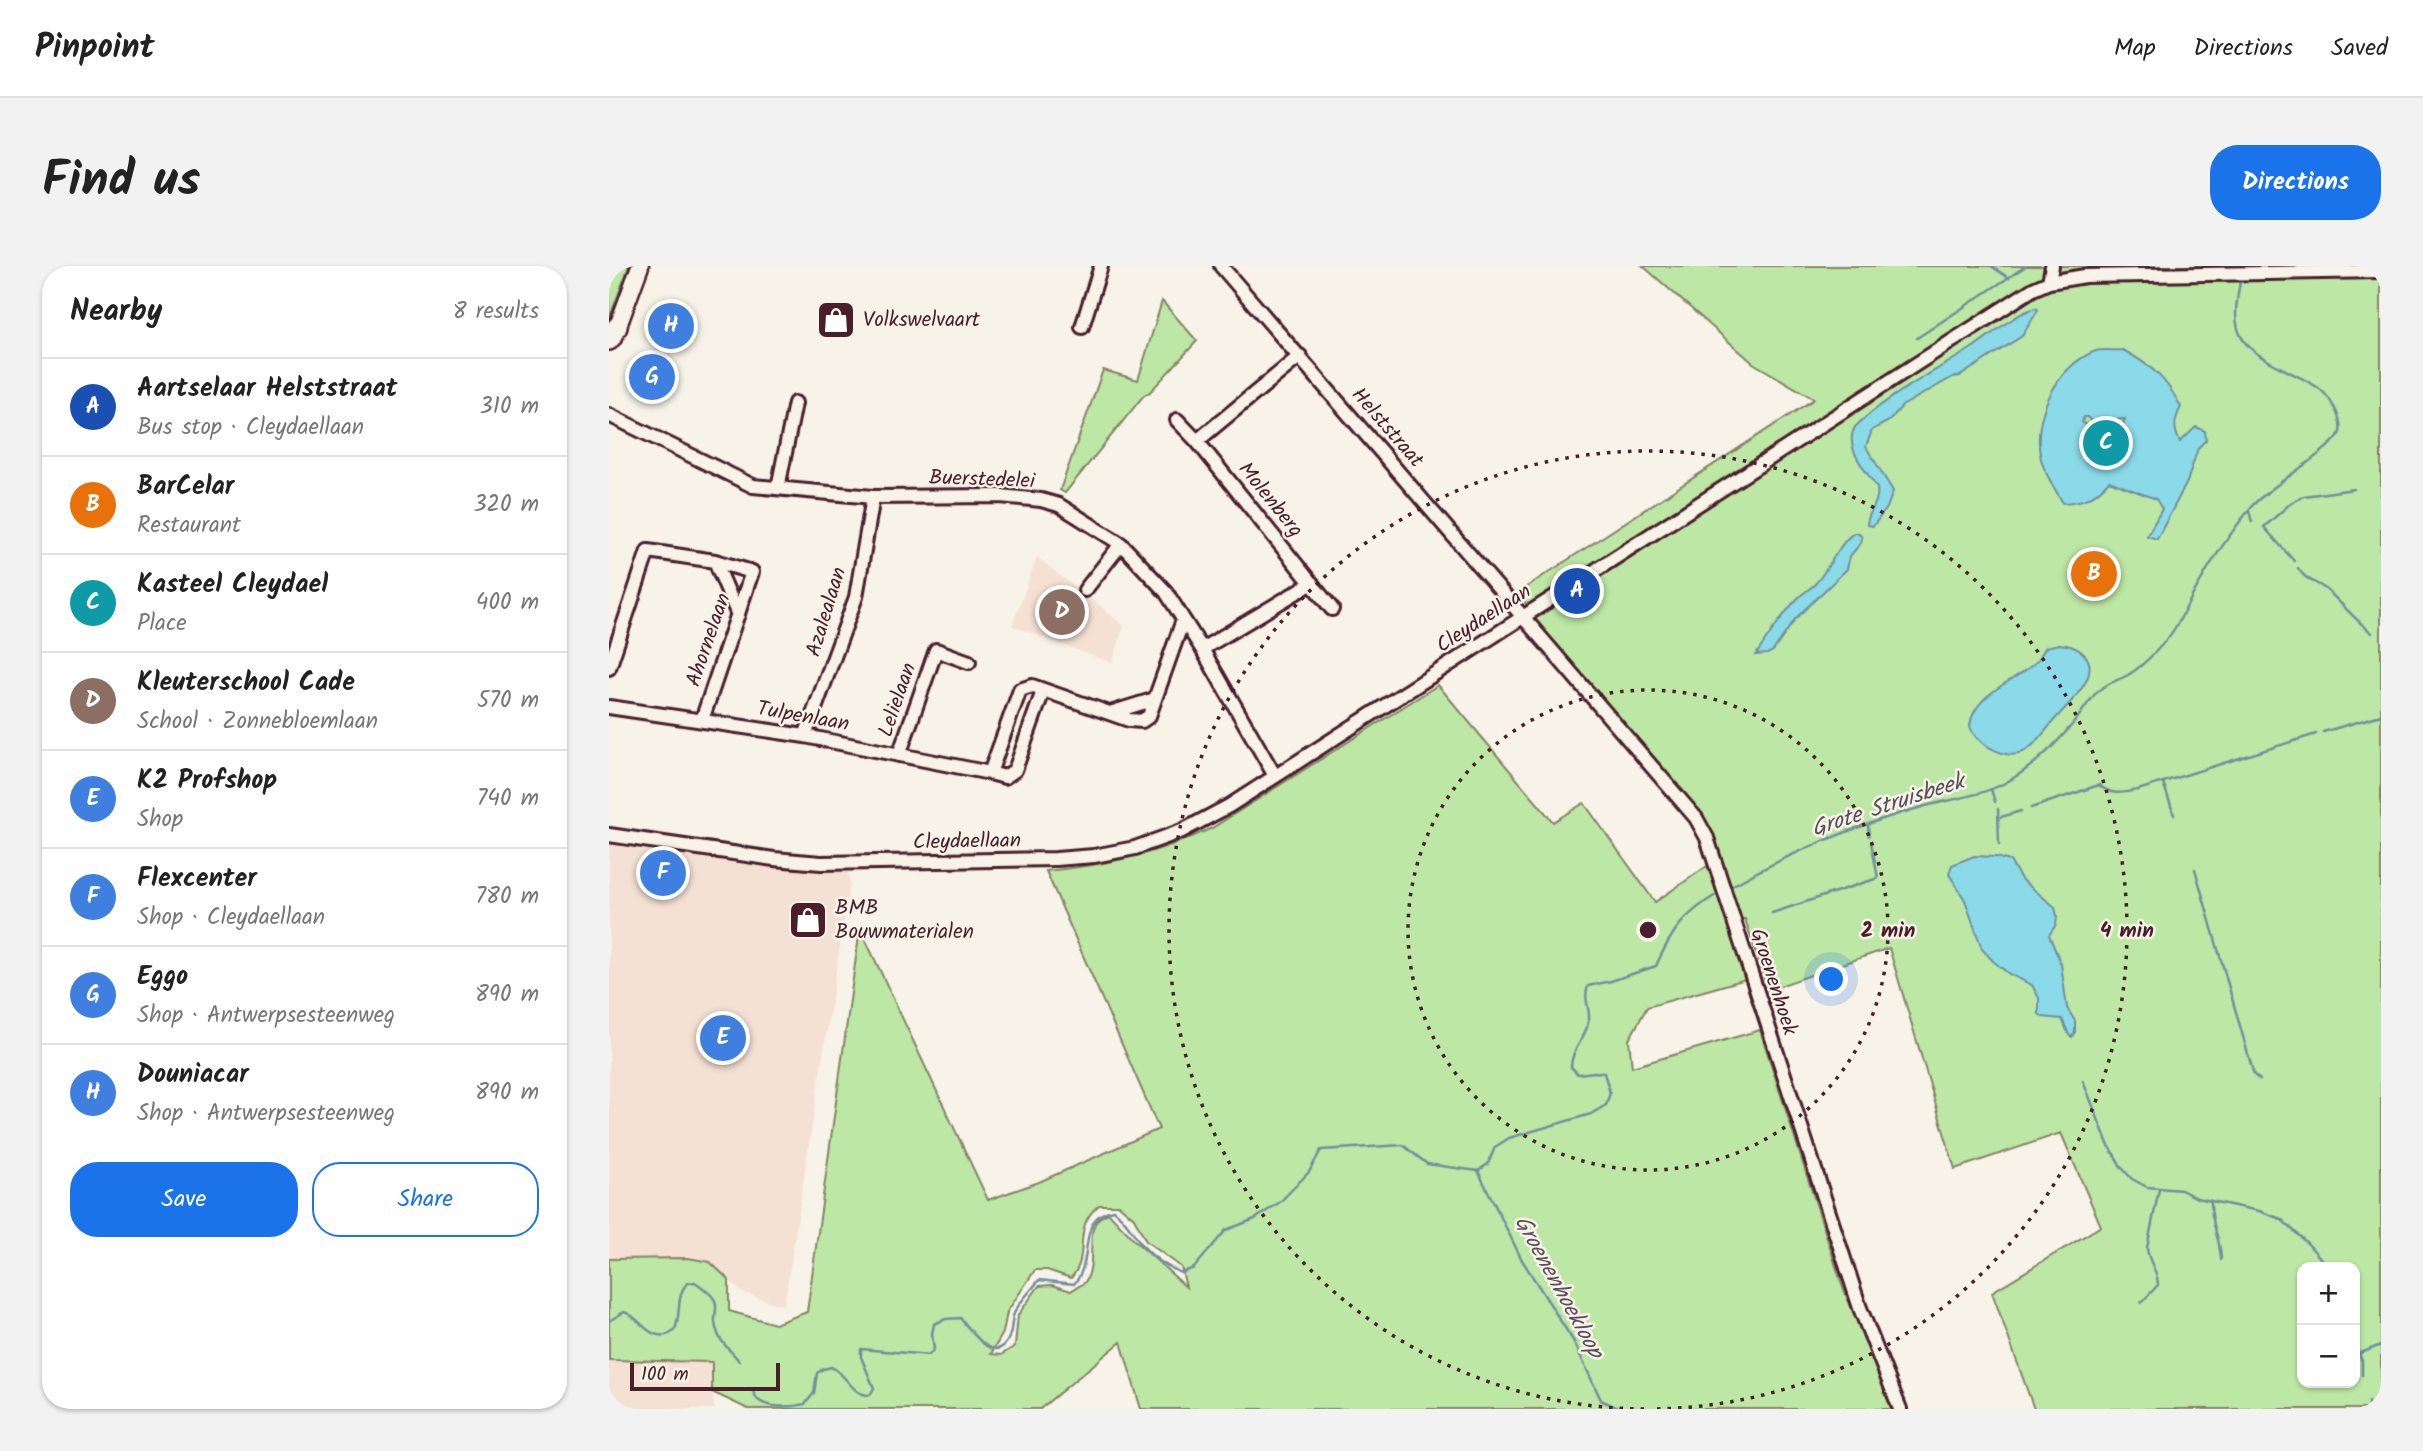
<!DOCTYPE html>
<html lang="en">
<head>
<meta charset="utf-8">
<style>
	body { margin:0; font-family:Kalam,sans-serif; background:#f2f2f2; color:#222 }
	.controls { position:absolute; right:21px; bottom:21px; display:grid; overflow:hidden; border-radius:14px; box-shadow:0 2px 5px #0004 }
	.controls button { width:63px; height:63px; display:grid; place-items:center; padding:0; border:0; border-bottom:2px solid #e0e0e0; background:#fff; color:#222; font:35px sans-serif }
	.scale { position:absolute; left:21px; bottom:18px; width:150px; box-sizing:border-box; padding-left:7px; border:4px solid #4a1f2b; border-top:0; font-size:19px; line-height:24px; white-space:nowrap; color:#4a1f2b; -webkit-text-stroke:5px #f7f3e8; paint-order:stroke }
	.you { position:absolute; left:1223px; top:714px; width:24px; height:24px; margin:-18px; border:5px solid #fff; border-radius:50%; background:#1a73e8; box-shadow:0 0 0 10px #1a73e833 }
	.badge { display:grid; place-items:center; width:46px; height:46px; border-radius:50%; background:#1a73e8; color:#fff; font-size:23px; font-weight:700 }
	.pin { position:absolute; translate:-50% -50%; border:4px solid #fff; box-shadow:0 2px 7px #0006 }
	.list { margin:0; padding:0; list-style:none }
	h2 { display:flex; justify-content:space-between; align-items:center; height:91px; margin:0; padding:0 28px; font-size:30px }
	h2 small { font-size:23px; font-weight:400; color:#767676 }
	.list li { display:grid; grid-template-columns:46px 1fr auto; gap:21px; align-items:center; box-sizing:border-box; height:98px; padding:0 28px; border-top:2px solid #e0e0e0 }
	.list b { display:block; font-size:26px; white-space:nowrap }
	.list p { margin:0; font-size:23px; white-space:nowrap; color:#767676 }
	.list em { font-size:23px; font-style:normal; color:#767676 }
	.actions { display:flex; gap:14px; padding:21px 28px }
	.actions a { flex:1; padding:16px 0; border:2px solid #1a73e8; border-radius:28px; text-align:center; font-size:24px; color:#1a73e8 }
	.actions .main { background:#1a73e8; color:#fff }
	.map { position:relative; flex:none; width:1772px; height:1143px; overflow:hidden; border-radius:28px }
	header { display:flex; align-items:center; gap:42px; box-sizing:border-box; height:98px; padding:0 35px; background:#fff; border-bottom:2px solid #e0e0e0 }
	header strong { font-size:33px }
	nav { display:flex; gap:38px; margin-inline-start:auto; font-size:24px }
	.intro { display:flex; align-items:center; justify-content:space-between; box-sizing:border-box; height:168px; padding:0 42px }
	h1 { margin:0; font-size:49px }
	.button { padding:18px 32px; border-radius:28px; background:#1a73e8; color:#fff; font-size:24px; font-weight:700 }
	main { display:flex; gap:42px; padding:0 42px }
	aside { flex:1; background:#fff; border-radius:28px; box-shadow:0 2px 5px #0004 }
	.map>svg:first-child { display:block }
	.built { fill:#f5e1d4 }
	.green { fill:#bde7a4; stroke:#848368; stroke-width:2; fill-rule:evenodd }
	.water { fill:#8bdae9; stroke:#718f9d; stroke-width:2; fill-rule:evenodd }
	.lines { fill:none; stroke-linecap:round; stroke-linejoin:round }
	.stream { stroke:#718f9d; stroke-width:2.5 }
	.minor-casing { stroke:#4a1f2b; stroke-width:18 }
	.major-casing { stroke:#4a1f2b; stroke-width:21 }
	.highway-casing { stroke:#4a1f2b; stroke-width:24 }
	.minor { stroke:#f7f3e8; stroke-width:12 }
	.major { stroke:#f7f3e8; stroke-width:16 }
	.highway { stroke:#f7f3e8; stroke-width:19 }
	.ring { fill:none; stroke:#4a1f2b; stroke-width:3.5; stroke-dasharray:3.5 7 }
	.labels { text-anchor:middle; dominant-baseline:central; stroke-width:5; stroke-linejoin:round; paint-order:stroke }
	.poi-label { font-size:21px; fill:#4a1f2b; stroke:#f7f3e8; text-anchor:start }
	.street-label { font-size:21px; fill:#4a1f2b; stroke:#f7f3e8 }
	.water-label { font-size:23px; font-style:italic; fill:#5a4e5a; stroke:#f7f3e8 }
	.centre { fill:#4a1f2b; stroke:#f7f3e8; stroke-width:3.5 }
	.ring-label { font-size:21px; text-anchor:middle; font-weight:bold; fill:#4a1f2b; stroke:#f7f3e8; stroke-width:5; stroke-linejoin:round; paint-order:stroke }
</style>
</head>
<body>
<header>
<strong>Pinpoint</strong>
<nav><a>Map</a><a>Directions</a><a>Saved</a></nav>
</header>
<div class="intro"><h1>Find us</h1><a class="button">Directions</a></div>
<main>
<aside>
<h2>Nearby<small>8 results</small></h2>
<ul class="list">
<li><span class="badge" style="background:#1a4fb4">A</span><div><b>Aartselaar Helststraat</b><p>Bus stop · Cleydaellaan</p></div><em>310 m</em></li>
<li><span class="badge" style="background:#e8710a">B</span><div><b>BarCelar</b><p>Restaurant</p></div><em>320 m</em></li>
<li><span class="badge" style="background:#0f9aa8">C</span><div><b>Kasteel Cleydael</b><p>Place</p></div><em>400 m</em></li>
<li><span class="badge" style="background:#8d6e63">D</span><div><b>Kleuterschool Cade</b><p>School · Zonnebloemlaan</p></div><em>570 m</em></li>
<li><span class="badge" style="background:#3f7fe0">E</span><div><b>K2 Profshop</b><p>Shop</p></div><em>740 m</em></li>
<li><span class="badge" style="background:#3f7fe0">F</span><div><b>Flexcenter</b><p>Shop · Cleydaellaan</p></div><em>780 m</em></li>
<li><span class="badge" style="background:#3f7fe0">G</span><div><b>Eggo</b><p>Shop · Antwerpsesteenweg</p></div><em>890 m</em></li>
<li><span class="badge" style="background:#3f7fe0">H</span><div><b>Douniacar</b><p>Shop · Antwerpsesteenweg</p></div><em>890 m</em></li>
</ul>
<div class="actions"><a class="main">Save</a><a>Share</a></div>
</aside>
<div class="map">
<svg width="1772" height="1143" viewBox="0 0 1772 1143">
	<rect width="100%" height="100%" fill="#f7f3e8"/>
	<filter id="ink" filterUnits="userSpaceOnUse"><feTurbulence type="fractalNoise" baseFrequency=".0143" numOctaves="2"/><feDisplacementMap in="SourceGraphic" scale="14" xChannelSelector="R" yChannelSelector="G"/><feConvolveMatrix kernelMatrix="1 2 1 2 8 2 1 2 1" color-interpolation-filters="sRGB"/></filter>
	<g filter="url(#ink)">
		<!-- built -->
		<path class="built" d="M499,282l11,9 -31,39 36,30 -12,37 -100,-37 25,-69 39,31z
			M0,579l165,22 74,5 2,10 -66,424 -43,-14 -31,-30 -22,-4 -79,1z
			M0,1094l104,2 -1,30 3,17h-106z"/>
		<!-- green -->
		<path class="green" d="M4,0h16l-20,53v-42z
			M1034,0h738v1143h-347l-42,-117 109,-66 -40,-93 -106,36 -66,-221 -121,42 -23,-71h-6l-10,-37h-3l-15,-45 -171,-203 -20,-43 294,-192 -61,-36zM1693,1001h53v116h-53z
			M553,35l35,40 -47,51 -6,3 -79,98 -5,-3 43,-120 35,10z
			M829,419l115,137 31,-19 71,99 55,-38 36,115 -99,28 -18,33 3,27 128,-37 84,261 53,118h-756l-20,-67 -81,67h-292l-36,-17v-30l-103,-2v-101l79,-1 22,4 19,18v31l46,13 32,-12 53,-384 128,272 51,-18 120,-53 -113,-258c61,-6 111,-17 166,-43zM490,939h20l15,13 12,23 35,26 5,20 -52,-47 -25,-27c-30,8 -9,48 -24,69 -3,3 -10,6 -14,9l-19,-6 -13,1 -21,29 -3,31 -14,9 -10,-1 12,-21 4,-21 28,-42h12l24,8c21,-24 -1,-49 28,-73z"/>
		<!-- water -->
		<path class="water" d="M1427,42l2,2 -16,26 -62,40 -7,1 -51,29 -13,15 -17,9 -6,17 27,44 -6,17 -14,18 -6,-1c0,-12 13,-22 10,-37 -11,-18 -34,-41 -22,-61 31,-31 81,-56 117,-79 18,-12 45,-36 64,-40z
			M1514,84c29,16 43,28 58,57 -7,13 -8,22 -1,35l16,-15 9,4 1,9 -8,8 -11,34 -30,57 -10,-3 15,-27 -6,-10 -47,-18c-14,16 -25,21 -46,22 -8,-14 -18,-28 -22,-44 -10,-39 15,-94 55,-108 8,-2 19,0 27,-1zM1475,151h3l4,4h7l1,-2h4l1,2 21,-2 -2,5 3,32 -30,-1v7h-9l1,-27 -2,-2 1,-7 -5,-4z
			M1245,267h5l3,5 -1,5 -11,13 -3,13 -51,49 -23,33 -6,3 -11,1c12,-19 27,-41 42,-57 5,-5 12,-9 17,-14 12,-12 26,-44 39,-51z
			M1450,378c11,1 17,3 25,10 19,20 -15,49 -27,63 -11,12 -24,33 -39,37 -16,4 -45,-13 -48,-28 3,-33 48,-46 67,-65 4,-4 5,-10 9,-14z
			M1365,590l22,1 14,4 11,18 34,28 2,10 -1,8 -7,10 12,29 6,44 8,13v11l-3,5 -3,-2 -7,-16 -19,-2 -4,-3v-16l-7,-13 -23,-11 -16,-13 -11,-12 -17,-49 -16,-26 3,-9z"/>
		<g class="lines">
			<!-- stream -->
			<path class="stream" d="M1382,0l18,12
				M1308,72l109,-72
				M1640,245l3,11
				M1685,295l-30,-34 28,-25 12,-6 50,-7
				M1689,302c7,13 20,14 30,23 15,14 28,29 44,42
				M1714,466l58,-17
				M1554,516l11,33
				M1382,523l4,13
				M1422,542l68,-23c12,11 24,8 39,5l178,-56
				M1389,543l1,35
				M1392,551l20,-6
				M1259,559l1,11
				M1586,603l59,206 6,5
				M1119,622c61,-35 126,-62 194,-81 28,-8 55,-10 81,-23 27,-14 48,-34 68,-58 9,-10 16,-23 25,-33 10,-10 21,-12 32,-18 15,-9 28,-23 39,-36 12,-14 20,-34 29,-50 16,-29 35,-57 56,-83 15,-18 85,-59 88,-74 3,-15 -12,-38 -23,-45 -21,-14 -62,-27 -75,-49 -11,-18 -4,-43 -1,-62
				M1163,647l106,-35 -7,-36
				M1474,815l25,63 14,24 10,11 15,8 34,3 16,8 62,13 22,8 27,25 20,23
				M869,905l44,89 52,82 27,58 19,9
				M1602,936c-1,20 10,38 10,58
				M1532,1037l17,-18c0,-14 -10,-23 -11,-37l12,-59
				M0,1055l15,-9c15,4 24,27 42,23 20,-3 6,-40 22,-52l7,-1c37,25 12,25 23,52 4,11 15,18 21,27
				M1746,1079l7,16v14
				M1752,1087l20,-8
				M143,1123c2,4 3,8 6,11 11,9 34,7 47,4l9,-11 3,-20 6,-4 8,-2c16,7 21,29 39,28l4,-7 -13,-31v-8l68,6 5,-6 -2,-15 2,-10 12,-5 14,-1c10,10 31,45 46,25 6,-7 5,-18 7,-27 4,-12 18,-25 26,-36l35,4c22,-25 1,-68 40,-74 13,11 17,21 27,34 11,13 26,23 40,29l13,-5 32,-38 29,-11 25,-17 29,-30 12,-22 82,-5 24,19 51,7 10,-7 7,-17 14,-9 82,-24 15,-9 4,-12 -6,-20 -10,-1 -16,2 -7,-7c0,-18 16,-30 18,-48 1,-12 -6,-20 -1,-33l23,-5 45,-15c16,-36 28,-52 63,-73
				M1759,1143v-7"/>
			<defs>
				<path id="minor" d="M612,0l475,552 11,20 153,470 40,101
					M1440,16l3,-16
					M473,61l19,-61
					M0,149l144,71 120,11 127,-1 41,4 18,5 62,39 45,48 36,57 73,127
					M568,154l20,21 103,-85
					M588,175l135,168
					M169,222l17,-85
					M106,295l23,54
					M476,324l36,-46
					M593,383l110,-66
					M0,402l39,-117 67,10 37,11 -50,148
					M434,425l-28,79 -10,7 -15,-4 30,-83 12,-4 97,34 13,1 7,-5 34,-96
					M0,441l196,29 185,37
					M501,447l45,-14
					M196,470l51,-139 17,-100
					M290,489l37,-105 33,12
					M0,569l165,24 47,4 235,-4 38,-3 41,-8 47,-17 47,-25 804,-517 16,-7 36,-6 296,-5"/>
				<path id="major" d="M5,71l26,-71"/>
				<path id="highway" d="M0,74l8,-13"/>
			</defs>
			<!-- minor casing -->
			<use href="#minor" class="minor-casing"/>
			<!-- major casing -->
			<use href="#major" class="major-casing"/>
			<!-- highway casing -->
			<use href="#highway" class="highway-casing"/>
			<!-- minor -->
			<use href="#minor" class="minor"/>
			<!-- major -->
			<use href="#major" class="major"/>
			<!-- highway -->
			<use href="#highway" class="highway"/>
		</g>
	</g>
	<!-- distance rings -->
	<g class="ring">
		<circle cx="1039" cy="664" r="240"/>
		<path d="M1035 1143A479 479 0 1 1 1043 1143"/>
	</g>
	<!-- icons -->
	<defs>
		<symbol id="shop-square" viewBox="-11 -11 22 22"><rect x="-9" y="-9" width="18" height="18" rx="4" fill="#4a1f2b" stroke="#f7f3e8"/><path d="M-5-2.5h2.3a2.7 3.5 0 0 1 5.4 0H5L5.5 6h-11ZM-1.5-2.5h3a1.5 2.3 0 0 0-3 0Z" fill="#fff"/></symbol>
	</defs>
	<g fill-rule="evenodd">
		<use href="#shop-square" x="205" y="32" width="44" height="44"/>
		<use href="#shop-square" x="177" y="632" width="44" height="44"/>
	</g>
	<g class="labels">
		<!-- poi labels -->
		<g class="poi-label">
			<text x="254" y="54">Volkswelvaart</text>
			<text x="226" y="642">BMB<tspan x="226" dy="24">Bouwmaterialen</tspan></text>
		</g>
		<!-- street labels -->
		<g class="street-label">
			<text transform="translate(778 162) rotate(49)">Helststraat</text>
			<text transform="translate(373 214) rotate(2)">Buerstedelei</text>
			<text transform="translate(661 234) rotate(51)">Molenberg</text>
			<text transform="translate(218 346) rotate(-73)">Azalealaan</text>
			<text transform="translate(875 353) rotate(-33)">Cleydaellaan</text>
			<text transform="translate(100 374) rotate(-71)">Ahornelaan</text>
			<text transform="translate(289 434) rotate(-71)">Lelielaan</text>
			<text transform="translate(194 451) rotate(10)">Tulpenlaan</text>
			<text transform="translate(358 576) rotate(-1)">Cleydaellaan</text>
			<text transform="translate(1164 716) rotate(72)">Groenenhoek</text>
		</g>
		<!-- water labels -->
		<g class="water-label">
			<text transform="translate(1279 540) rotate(-18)">Grote Struisbeek</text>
			<text transform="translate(949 1021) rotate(61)">Groenenhoekloop</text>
		</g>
	</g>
	<circle cx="1039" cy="664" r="10" class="centre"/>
	<g class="ring-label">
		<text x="1279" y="671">2 min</text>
		<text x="1518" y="671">4 min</text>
	</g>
</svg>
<div class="controls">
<button>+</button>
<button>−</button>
</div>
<div class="scale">100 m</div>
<div class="you"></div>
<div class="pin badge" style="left:968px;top:325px;background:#1a4fb4">A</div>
<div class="pin badge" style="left:1485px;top:308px;background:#e8710a">B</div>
<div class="pin badge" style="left:1497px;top:177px;background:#0f9aa8">C</div>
<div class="pin badge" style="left:453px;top:346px;background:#8d6e63">D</div>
<div class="pin badge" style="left:114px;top:772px;background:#3f7fe0">E</div>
<div class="pin badge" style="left:54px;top:607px;background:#3f7fe0">F</div>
<div class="pin badge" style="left:43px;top:111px;background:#3f7fe0">G</div>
<div class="pin badge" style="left:62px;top:60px;background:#3f7fe0">H</div>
</div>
</main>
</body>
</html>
